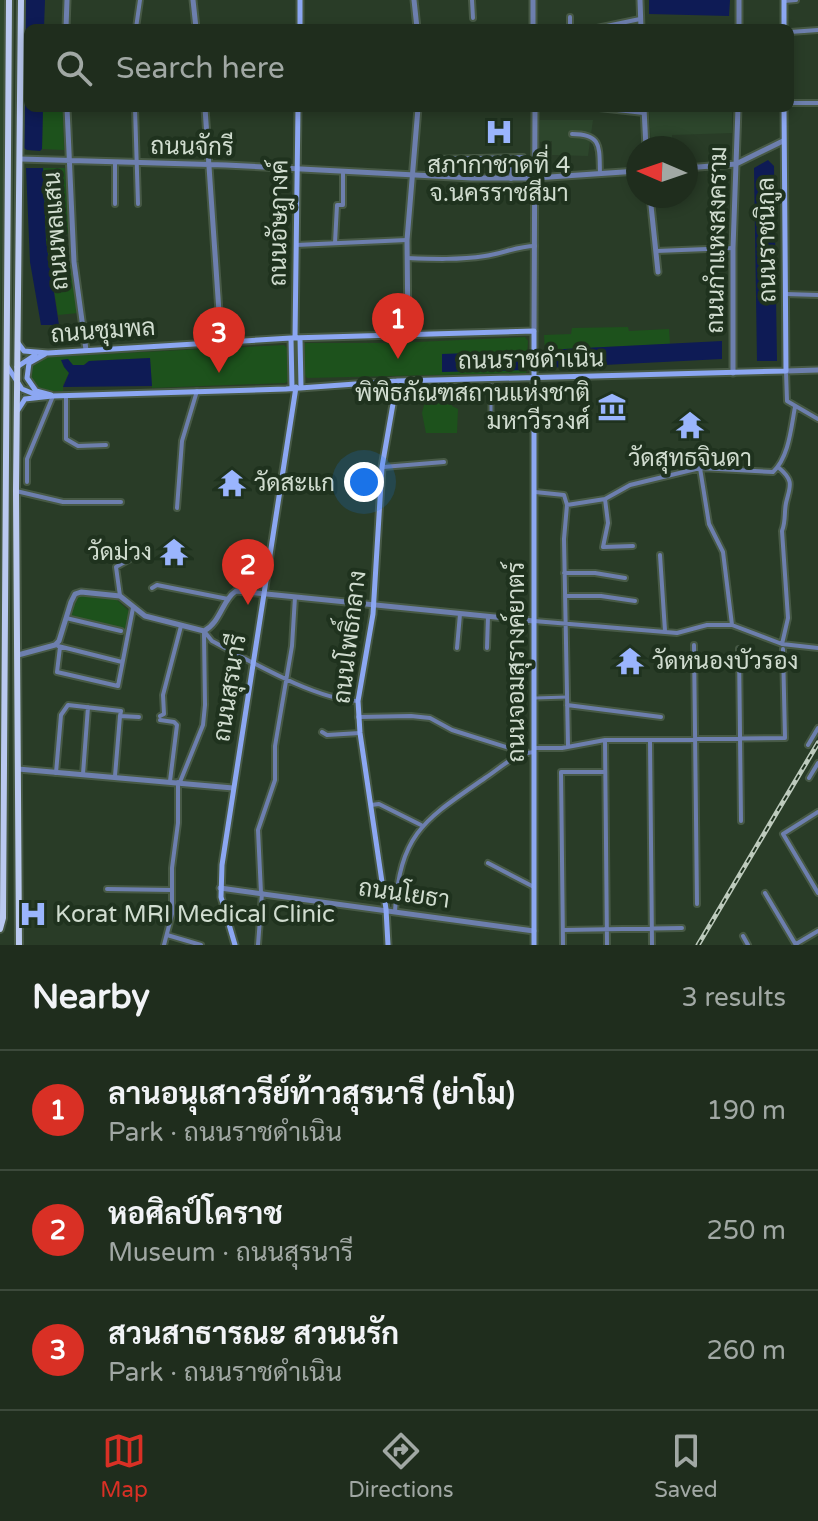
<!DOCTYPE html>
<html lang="en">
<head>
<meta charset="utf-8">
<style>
	body { margin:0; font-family:"Varela Round",Sarabun,sans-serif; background:#2c392a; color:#f1f3f6 }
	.compass { position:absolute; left:626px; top:136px; width:72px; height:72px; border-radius:50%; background:#1f2d1d; box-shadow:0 4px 12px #0003; rotate:272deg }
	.you { position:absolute; left:364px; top:482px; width:28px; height:28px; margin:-20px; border:6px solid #fff; border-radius:50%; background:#1a73e8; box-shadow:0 0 0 12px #1a73e833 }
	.badge { display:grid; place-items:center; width:52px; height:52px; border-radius:50%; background:#d93025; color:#fff; font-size:26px; font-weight:700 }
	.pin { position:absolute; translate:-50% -66px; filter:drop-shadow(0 2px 4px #0008) }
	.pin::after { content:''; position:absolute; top:42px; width:28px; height:24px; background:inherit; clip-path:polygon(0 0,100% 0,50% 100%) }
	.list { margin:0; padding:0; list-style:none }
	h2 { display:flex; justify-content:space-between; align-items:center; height:104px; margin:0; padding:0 32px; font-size:34px }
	h2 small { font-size:26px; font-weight:400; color:#a1a8a4 }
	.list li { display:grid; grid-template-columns:52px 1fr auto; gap:24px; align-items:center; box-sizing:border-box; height:120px; padding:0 32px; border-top:2px solid #3c493b }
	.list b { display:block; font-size:30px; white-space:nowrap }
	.list p { margin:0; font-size:26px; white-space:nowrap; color:#a1a8a4 }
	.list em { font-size:26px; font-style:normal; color:#a1a8a4 }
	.icon { flex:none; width:44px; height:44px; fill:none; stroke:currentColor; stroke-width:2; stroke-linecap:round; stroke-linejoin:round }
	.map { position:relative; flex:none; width:818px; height:945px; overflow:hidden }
	.search { position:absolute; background:#1f2d1d; box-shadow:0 4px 12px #0003; left:24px; right:24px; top:24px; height:88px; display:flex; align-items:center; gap:20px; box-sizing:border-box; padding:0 28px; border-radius:12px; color:#a1a8a4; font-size:30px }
	.sheet { height:464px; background:#1f2d1d }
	nav { display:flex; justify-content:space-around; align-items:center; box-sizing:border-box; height:112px; border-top:2px solid #3c493b; background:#1f2d1d; font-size:22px; color:#a1a8a4 }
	nav a { display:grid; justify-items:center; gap:4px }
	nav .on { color:#d93025 }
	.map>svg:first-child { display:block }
	.built { fill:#2d462c }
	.green { fill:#1d521c }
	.water { fill:#0e1b55 }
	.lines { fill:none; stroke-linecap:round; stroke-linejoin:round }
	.pedestrian-casing { stroke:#475945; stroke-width:7 }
	.minor-casing { stroke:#475945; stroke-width:8 }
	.tertiary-casing { stroke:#475945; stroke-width:9 }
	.secondary-casing { stroke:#475945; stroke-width:9 }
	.primary-casing { stroke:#475945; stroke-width:10 }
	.pedestrian { stroke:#6d7fae; stroke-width:3 }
	.minor { stroke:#6d7fae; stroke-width:4 }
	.tertiary { stroke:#6d7fae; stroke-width:5 }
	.secondary { stroke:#8ca7f2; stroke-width:5 }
	.primary { stroke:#bac9f0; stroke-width:6 }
	.rail-casing { stroke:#bdcabc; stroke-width:5 }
	.rail { stroke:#1f321e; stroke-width:2; stroke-dasharray:6; stroke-linecap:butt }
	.labels { text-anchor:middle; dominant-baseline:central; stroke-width:8; stroke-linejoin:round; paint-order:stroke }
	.street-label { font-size:24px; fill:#d0dccf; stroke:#1f321e }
	.poi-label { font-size:24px; fill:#d0dccf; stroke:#1f321e; text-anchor:start }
</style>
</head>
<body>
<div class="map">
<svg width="818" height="945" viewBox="0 0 818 945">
	<rect width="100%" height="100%" fill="#293c27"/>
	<!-- built -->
	<path class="built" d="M0,0h6l-6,366z
		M649,108h83v25l-60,2v13h-21z
		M540,120h53l-5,36 -36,-1v-14l-12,1z"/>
	<!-- green -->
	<path class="green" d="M43,108h20l1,42 -22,-1z
		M43,168h22l4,65 -15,2v6l-4,2 3,24 19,-1 6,47 -20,2 -12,-75z
		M628,327l1,4 40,-2 1,15 -125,6 -1,-15 27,-1 1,-6z
		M525,337l3,4 -2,32 -219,5 -2,-3v-32h89z
		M284,345l3,3 1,33 -3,2 -133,5 -2,-30 -61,3 -5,4h-12l-4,-6 -6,1 7,13 -6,12v6h-22l-12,-12v-12l11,-10z
		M426,397l26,2v7l6,3 -1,24h-31l-4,-20z
		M82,595l34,4 14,13 -4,18 -56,-13 4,-17z"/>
	<!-- water -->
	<path class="water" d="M25,0h20l-1,28h-16v80h15l-1,41 -2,2 -13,-1 -3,-2z
		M649,0h81l-1,16 -80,-2z
		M768,160l6,6 3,195h-20l-3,-193z
		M26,168h17l3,73 13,84h-18l-11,-63z
		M722,341v18l-177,9v-18z
		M527,351v19l-85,2v-18z
		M150,358l2,28 -89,1 6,-14 -5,-6 -3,-7 7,-1 5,6h11l5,-4z"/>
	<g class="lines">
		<defs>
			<path id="pedestrian" d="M491,385v27
				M535,698l32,-1"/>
			<path id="minor" d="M472,0l1,18
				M784,1l12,-1
				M136,28l4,-28
				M570,28v-11
				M597,28l43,-9
				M790,32l28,-2
				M790,103h28
				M135,108l3,96
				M599,108l45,5
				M572,134c31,0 27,14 28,40
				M434,159l89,-2
				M115,163v41
				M472,178l1,-20
				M511,179l1,-21
				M335,243l2,-38h6v-34
				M296,245l111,-5
				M656,251l77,-3
				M407,258c26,1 52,2 78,-2 17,-2 32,-10 50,-10
				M785,294l33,1
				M786,371l1,30 31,18
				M66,396v43l12,7 28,-1
				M383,467l61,-5
				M778,467c17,14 12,19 8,36 -2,10 0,18 -4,28l6,87 -6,26
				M700,468l9,56 14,28 9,73
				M27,482v-23l26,-63
				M16,491l47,11h58
				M535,492l29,3 3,10
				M605,499l3,24 -5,24 30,-1
				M177,508l5,-67 15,-50
				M660,555l5,76
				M564,573h31l30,5
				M152,588l5,-3 71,14
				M120,596l-4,-29 21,-12 -1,-3
				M565,596h36l34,5
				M66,618l55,13
				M534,621l143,12 30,-8h25l50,19 36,4
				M204,631l8,10c38,20 104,59 146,60
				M694,645l3,259
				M58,646l64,16
				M60,647l-3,25 61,14 15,-78
				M457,648l3,-34
				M487,648l1,-32
				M739,649l2,172
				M567,705l94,12
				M160,716l4,-2 -1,-19 18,-69
				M358,717l53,-1 19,2 22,12 70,22
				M160,720l14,2 3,3 -7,56
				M322,732l5,3 33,-2
				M605,740l2,205
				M650,740l2,205
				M808,745l10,-17
				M568,746l-4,-207 3,-34 38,-6 25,-14 70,-17 73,4c16,-15 18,-44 22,-65
				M534,748h28l43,-8 180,-2 -2,-89
				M56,773l5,-58 7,-10 53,6 -1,5 19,1
				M83,774l5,-67
				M115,776l5,-60
				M809,778l9,-15
				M180,782l23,-57 2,-20 -1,-72
				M371,805l8,-1 42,21
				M818,812l-35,22 35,59
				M488,863l46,24
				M107,889l65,1
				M261,893l-3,-63 17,-50v-34l17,-100 3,-49
				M765,893l31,52
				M395,911c5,-79 31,-92 90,-133 17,-11 28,-24 49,-26
				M563,930l119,-2
				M167,935l34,10
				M743,936l5,9
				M796,944l22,-13
				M164,945l8,-31v-46l6,-45v-41
				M258,945l4,-52
				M563,945l-2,-173h44"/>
			<path id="tertiary" d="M193,0l3,28
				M414,0l3,28
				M533,0v28
				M640,0l1,28
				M739,0v28
				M66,28l1,-28
				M67,108l7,154 12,88
				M205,108l16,233
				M644,108l2,40
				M20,159l206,6 246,13h63l103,-7
				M686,168l50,-4 47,-23
				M650,196l8,76
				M534,331l1,-223
				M408,336l-1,-96 11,-132
				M786,371l32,-1
				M733,373v-125l5,-140
				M18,655l37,-10 4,-4 12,-39 4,-8 6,-2 39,4 25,20 59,15c17,-9 18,-31 32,-40l298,30
				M18,769l215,19
				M220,888l314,43"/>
			<path id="secondary" d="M784,0v28
				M300,28v-28
				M291,338l1,50
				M295,338l3,-230
				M300,338l1,49
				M18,343l6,8 24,2 243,-15 243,-7v614
				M45,354l-16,9 -2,15 9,13 15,4
				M7,366l15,23 17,7
				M17,367l18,-12
				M18,410l7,-11 27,-3 234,-7 111,-8 389,-10 -2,-263
				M235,945l-14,-48 1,-32 74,-478
				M388,945l-2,-36 -26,-176 -2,-32 15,-87 9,-147 15,-86"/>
			<path id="primary" d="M0,929l3,-11 6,-918
				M19,945l-3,-454 5,-491"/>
		</defs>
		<!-- pedestrian casing -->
		<use href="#pedestrian" class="pedestrian-casing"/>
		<!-- minor casing -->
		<use href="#minor" class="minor-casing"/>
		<!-- tertiary casing -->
		<use href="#tertiary" class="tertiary-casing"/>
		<!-- secondary casing -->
		<use href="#secondary" class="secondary-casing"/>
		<!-- primary casing -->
		<use href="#primary" class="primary-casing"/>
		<!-- pedestrian -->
		<use href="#pedestrian" class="pedestrian"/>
		<!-- minor -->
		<use href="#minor" class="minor"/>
		<!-- tertiary -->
		<use href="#tertiary" class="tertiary"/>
		<!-- secondary -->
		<use href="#secondary" class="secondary"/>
		<!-- primary -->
		<use href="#primary" class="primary"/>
		<defs>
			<path id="rail" d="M698,945l120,-202"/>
		</defs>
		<!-- rail casing -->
		<use href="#rail" class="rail-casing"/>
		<!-- rail -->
		<use href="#rail" class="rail"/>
	</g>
	<!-- icons -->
	<defs>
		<symbol id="hospital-bare" viewBox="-9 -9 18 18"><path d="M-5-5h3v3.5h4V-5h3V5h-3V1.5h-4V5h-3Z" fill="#9ab5fd" stroke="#1f321e" stroke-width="2.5" paint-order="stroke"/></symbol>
		<symbol id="museum-bare" viewBox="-9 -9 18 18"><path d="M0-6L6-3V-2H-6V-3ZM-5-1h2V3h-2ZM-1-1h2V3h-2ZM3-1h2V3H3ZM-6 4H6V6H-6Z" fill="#9ab5fd" stroke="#1f321e" stroke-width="2.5" paint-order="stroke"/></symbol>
		<symbol id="temple-bare" viewBox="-9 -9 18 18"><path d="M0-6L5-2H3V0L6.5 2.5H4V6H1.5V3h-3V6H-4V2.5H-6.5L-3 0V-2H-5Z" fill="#9ab5fd" stroke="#1f321e" stroke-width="2.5" paint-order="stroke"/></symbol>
	</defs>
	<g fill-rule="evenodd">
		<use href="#hospital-bare" x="479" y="112" width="40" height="40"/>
		<use href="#museum-bare" x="592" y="387" width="40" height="40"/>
		<use href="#temple-bare" x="670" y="405" width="40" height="40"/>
		<use href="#temple-bare" x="212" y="463" width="40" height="40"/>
		<use href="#temple-bare" x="154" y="532" width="40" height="40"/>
		<use href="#temple-bare" x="610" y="641" width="40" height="40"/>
		<use href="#hospital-bare" x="13" y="894" width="40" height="40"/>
	</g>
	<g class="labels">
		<!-- street labels -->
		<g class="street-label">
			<text transform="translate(192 147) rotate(1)">ถนนจักรี</text>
			<text transform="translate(279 223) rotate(-89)">ถนนอัษฎางค์</text>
			<text transform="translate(56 231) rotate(-94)">ถนนพลแสน</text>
			<text transform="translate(717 240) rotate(-89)">ถนนกำแหงสงคราม</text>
			<text transform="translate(767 240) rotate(-91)">ถนนราชนิกูล</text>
			<text transform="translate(103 331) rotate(-4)">ถนนชุมพล</text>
			<text transform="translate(531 360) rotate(-1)">ถนนราชดำเนิน</text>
			<text transform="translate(350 637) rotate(-83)">ถนนโพธิ์กลาง</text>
			<text transform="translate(516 662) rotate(-90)">ถนนจอมสุรางค์ยาตร์</text>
			<text transform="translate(230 688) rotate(-81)">ถนนสุรนารี</text>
			<text transform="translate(404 894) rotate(8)">ถนนโยธา</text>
		</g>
		<!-- poi labels -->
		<g class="poi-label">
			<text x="499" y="165" text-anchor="middle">สภากาชาดที่ 4<tspan x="499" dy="28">จ.นครราชสีมา</tspan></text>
			<text x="590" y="393" text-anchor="end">พิพิธภัณฑสถานแห่งชาติ<tspan x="590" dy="28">มหาวีรวงศ์</tspan></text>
			<text x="690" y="458" text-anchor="middle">วัดสุทธจินดา</text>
			<text x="254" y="483">วัดสะแก</text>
			<text x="152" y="552" text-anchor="end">วัดม่วง</text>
			<text x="652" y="661">วัดหนองบัวรอง</text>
			<text x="55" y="914">Korat MRI Medical Clinic</text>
		</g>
	</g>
</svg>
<svg class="compass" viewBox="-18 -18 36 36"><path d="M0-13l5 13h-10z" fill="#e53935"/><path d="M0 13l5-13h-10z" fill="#a1a8a4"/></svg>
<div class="you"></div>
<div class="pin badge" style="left:398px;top:359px">1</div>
<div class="pin badge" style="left:248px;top:605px">2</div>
<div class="pin badge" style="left:219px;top:373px">3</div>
<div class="search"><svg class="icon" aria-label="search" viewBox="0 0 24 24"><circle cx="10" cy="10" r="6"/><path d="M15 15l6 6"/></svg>Search here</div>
</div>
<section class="sheet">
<h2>Nearby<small>3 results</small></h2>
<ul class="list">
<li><span class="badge">1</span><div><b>ลานอนุเสาวรีย์ท้าวสุรนารี (ย่าโม)</b><p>Park · ถนนราชดำเนิน</p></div><em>190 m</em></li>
<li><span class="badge">2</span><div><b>หอศิลป์โคราช</b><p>Museum · ถนนสุรนารี</p></div><em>250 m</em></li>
<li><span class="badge">3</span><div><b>สวนสาธารณะ สวนนรัก</b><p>Park · ถนนราชดำเนิน</p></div><em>260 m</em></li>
</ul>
</section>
<nav>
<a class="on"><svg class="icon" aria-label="map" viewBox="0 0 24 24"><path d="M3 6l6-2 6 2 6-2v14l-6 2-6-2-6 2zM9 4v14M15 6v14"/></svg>Map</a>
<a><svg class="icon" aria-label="directions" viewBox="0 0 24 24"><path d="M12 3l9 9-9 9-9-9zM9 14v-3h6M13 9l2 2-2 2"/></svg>Directions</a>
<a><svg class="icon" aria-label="saved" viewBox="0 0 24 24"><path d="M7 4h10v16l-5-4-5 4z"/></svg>Saved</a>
</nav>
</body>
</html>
